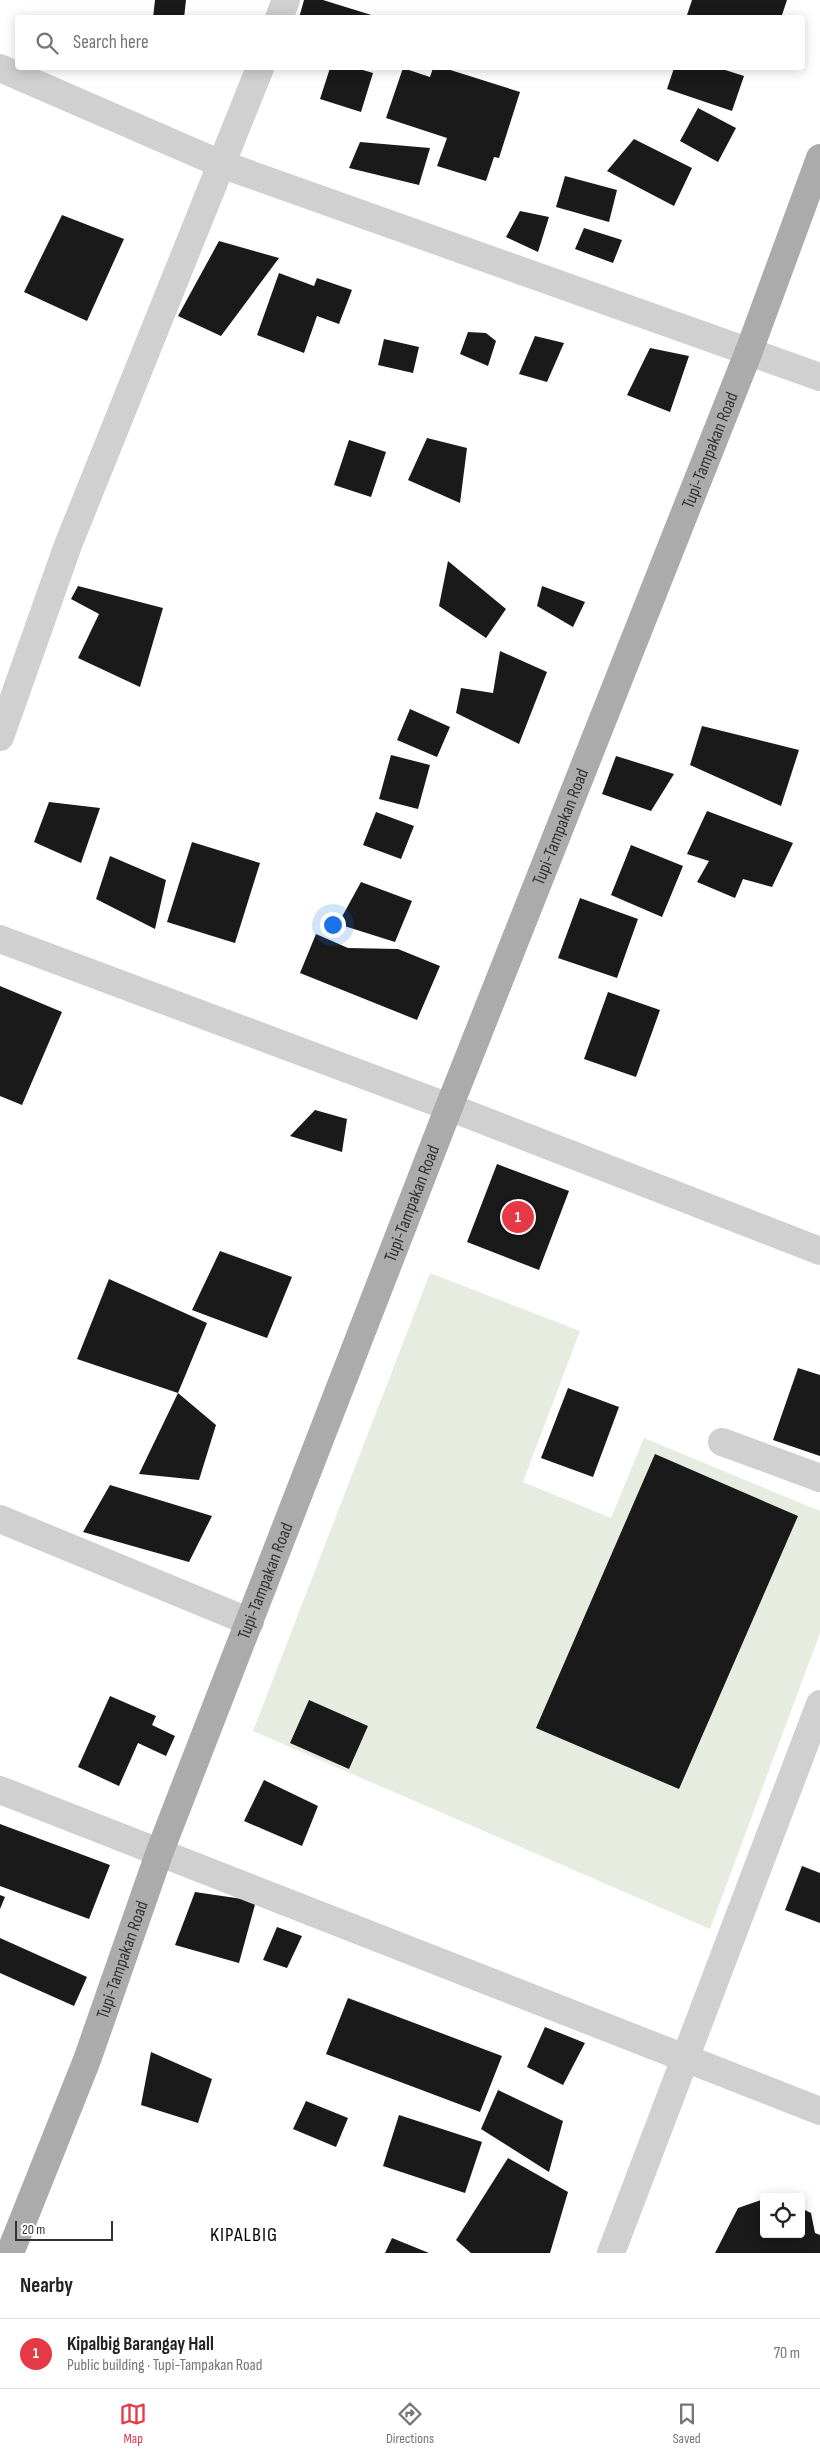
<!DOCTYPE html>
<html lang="en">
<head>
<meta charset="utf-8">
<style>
	body { margin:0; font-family:"Sofia Sans Condensed",sans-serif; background:#f6f6f6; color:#222 }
	.controls { position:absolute; right:15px; bottom:15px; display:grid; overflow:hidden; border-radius:5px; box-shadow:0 2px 12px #0003 }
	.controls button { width:45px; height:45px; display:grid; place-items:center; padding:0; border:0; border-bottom:1px solid #e0e0e0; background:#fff; color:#222; font:25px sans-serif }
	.scale { position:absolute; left:15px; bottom:12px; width:98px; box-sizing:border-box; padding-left:5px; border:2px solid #333; border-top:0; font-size:14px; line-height:18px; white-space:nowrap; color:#333; -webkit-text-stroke:4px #fff; paint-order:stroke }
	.you { position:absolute; left:332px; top:924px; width:18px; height:18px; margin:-12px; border:4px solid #fff; border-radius:50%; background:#1a73e8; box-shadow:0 0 0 8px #1a73e833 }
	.badge { display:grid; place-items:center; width:32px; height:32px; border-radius:50%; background:#e63946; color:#fff; font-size:16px; font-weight:700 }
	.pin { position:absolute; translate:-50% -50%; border:2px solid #fff; box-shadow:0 1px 5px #0006 }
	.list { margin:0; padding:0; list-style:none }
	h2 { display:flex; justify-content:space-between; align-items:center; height:65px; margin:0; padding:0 20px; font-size:21px }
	h2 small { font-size:16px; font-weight:400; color:#767676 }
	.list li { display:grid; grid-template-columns:32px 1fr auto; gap:15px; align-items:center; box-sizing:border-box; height:70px; padding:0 20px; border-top:1px solid #e0e0e0 }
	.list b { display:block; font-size:19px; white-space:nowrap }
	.list p { margin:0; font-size:16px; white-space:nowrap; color:#767676 }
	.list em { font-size:16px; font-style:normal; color:#767676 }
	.icon { flex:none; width:28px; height:28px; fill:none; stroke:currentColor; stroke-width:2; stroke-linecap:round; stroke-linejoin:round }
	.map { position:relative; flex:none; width:820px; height:2253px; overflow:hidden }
	.search { position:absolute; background:#fff; box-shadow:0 2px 12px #0003; left:15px; right:15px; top:15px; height:55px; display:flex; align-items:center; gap:12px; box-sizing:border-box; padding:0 18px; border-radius:5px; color:#767676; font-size:19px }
	.sheet { height:135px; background:#fff }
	nav { display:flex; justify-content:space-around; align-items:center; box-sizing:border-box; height:70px; border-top:1px solid #e0e0e0; background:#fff; font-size:14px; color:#767676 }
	nav a { display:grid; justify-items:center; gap:2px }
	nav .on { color:#e63946 }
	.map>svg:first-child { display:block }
	.green { fill:#e6ecdf }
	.building { fill:#1a1a1a }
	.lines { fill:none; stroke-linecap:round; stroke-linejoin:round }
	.minor { stroke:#d0d0d0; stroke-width:28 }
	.major { stroke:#ababab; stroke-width:28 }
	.labels { text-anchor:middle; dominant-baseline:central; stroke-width:5; stroke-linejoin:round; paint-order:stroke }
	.street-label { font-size:18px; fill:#333; stroke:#fff }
	.quarter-label { font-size:20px; letter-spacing:1px; fill:#000; stroke:#fff }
</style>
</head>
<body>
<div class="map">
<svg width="820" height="2253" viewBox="0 0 820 2253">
	<rect width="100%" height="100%" fill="#fff"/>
	<!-- green -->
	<path class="green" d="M430,1273l150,58 -57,151 88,36 33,-80 176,73v122l-110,296 -457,-198z"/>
	<!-- building -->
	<path class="building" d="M155,0h31l-2,18h-31z
		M304,0h19l58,18h-82z
		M692,0h95l-6,18h-95z
		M330,68h26l17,5 -12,39 -41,-13z
		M403,68l27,9 3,-9h11l76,24 -21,66 -5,-1 -8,24 -49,-15 10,-28 -61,-20z
		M674,68h45l25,8 -12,35 -65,-22z
		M698,108l38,20 -18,34 -38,-21z
		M634,139l58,29 -18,38 -67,-35z
		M360,142l70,6 -11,37 -70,-17z
		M565,176l52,14 -8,32 -53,-15z
		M520,211l29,6 -11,35 -32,-15z
		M62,215l62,24 -37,82 -63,-29z
		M584,228l38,12 -9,23 -38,-14z
		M219,241l60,17 -58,78 -43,-20z
		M279,273l35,13 3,-8 35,12 -13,34 -22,-8 -13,37 -47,-18z
		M468,332l18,1 10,8 -8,25 -28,-12z
		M535,336l29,7 -17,39 -28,-8z
		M384,339l35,8 -6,26 -35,-8z
		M650,348l39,8 -19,56 -43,-17z
		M427,438l40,10 -7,55 -52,-23z
		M349,440l37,12 -15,45 -37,-12z
		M448,561l58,48 -20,29 -47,-32z
		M78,586l85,22 -23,79 -62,-29 21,-44 -28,-15z
		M542,586l43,16 -12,25 -36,-21z
		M500,651l47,21 -28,72 -63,-31 5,-25 32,5z
		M410,709l40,18 -13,30 -40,-17z
		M702,726l97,24 -18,56 -91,-41z
		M391,755l39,10 -12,44 -39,-10z
		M616,756l58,18 -23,37 -49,-17z
		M49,802l51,6 -19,55 -47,-21z
		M707,811l86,32 -21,44 -29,-8 -8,19 -38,-16 12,-21 -22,-7z
		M376,812l38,14 -13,33 -38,-14z
		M192,842l68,21 -25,80 -68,-21z
		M631,845l52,21 -21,51 -51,-22z
		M110,856l56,24 -11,49 -59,-30z
		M361,882l51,19 -17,41 -57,-18z
		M580,898l58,21 -21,59 -59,-20z
		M316,934l32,14 50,1 42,17 -23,54 -117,-47z
		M0,986l62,26 -40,93 -22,-9z
		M608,992l52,18 -24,67 -52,-18z
		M315,1110l32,9 -5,33 -52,-16z
		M497,1164l72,27 -30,79 -72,-28z
		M220,1251l72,26 -25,61 -75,-28z
		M109,1279l98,44 -29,70 38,32 -17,55 -60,-6 39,-81 -101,-34z
		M798,1368l22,7v81l-47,-16z
		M568,1388l51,19 -26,70 -52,-19z
		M655,1454l143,62 -119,273 -143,-61z
		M110,1485l102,31 -23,46 -106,-30z
		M110,1696l46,20 -4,9 23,11 -9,20 -28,-13 -19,43 -41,-19z
		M309,1700l59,26 -19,43 -59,-26z
		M264,1780l54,26 -16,40 -58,-25z
		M0,1824l110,41 -21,54 -89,-33z
		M802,1866l18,7v50l-35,-13z
		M195,1892l61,9 -17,62 -64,-18z
		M0,1895l5,2 -5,12z
		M277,1927l25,9 -15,32 -24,-8z
		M0,1938l87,39 -13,29 -74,-33z
		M348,1998l154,58 -22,56 -154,-58z
		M545,2027l40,16 -22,42 -36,-18z
		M151,2052l61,27 -14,44 -57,-18z
		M498,2090l65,31 -14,51 -68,-43z
		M306,2101l42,17 -12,29 -43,-18z
		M399,2115l83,27 -17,51 -82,-27z
		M508,2158l60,34 -18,61h-79l-15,-13z
		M764,2199v35h37v-26l10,5 4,20 5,2v18h-105l23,-45z
		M392,2238l37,15h-44z"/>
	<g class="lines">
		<!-- minor -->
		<path class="minor" d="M279,18l7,-18
			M0,68l221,96 599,213
			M0,737l68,-192 192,-477
			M0,939l449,168 371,144
			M722,1442l98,36
			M0,1519l250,103
			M0,1790l820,321
			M611,2253l209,-549"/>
		<!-- major -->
		<path class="major" id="s1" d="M10,2253l77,-193 73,-209 289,-744 300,-756 71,-193"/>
	</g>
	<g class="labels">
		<!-- street labels -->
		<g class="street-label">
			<text stroke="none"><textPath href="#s1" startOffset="1934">Tupi-Tampakan Road</textPath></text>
			<text stroke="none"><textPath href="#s1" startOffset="1529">Tupi-Tampakan Road</textPath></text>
			<text stroke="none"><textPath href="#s1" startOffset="1124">Tupi-Tampakan Road</textPath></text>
			<text stroke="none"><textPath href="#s1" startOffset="719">Tupi-Tampakan Road</textPath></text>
			<text stroke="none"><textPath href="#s1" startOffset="314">Tupi-Tampakan Road</textPath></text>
		</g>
		<!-- quarter labels -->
		<g class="quarter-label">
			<text x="244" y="2235">KIPALBIG</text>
		</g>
	</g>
</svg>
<div class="controls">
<button><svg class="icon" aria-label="locate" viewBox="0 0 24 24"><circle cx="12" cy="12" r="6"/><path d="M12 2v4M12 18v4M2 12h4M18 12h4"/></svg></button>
</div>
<div class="scale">20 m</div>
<div class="you"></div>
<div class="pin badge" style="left:518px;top:1217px">1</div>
<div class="search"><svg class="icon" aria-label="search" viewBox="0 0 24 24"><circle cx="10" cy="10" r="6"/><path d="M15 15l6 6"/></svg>Search here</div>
</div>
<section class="sheet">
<h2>Nearby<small></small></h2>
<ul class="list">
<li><span class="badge">1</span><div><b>Kipalbig Barangay Hall</b><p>Public building · Tupi-Tampakan Road</p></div><em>70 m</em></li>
</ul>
</section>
<nav>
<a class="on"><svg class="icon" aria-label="map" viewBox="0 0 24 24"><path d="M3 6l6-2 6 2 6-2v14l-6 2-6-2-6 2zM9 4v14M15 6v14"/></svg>Map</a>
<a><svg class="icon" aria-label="directions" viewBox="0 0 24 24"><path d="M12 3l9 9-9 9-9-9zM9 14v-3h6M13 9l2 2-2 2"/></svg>Directions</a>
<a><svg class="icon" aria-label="saved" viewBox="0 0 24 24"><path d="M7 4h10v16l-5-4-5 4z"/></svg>Saved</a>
</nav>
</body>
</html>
